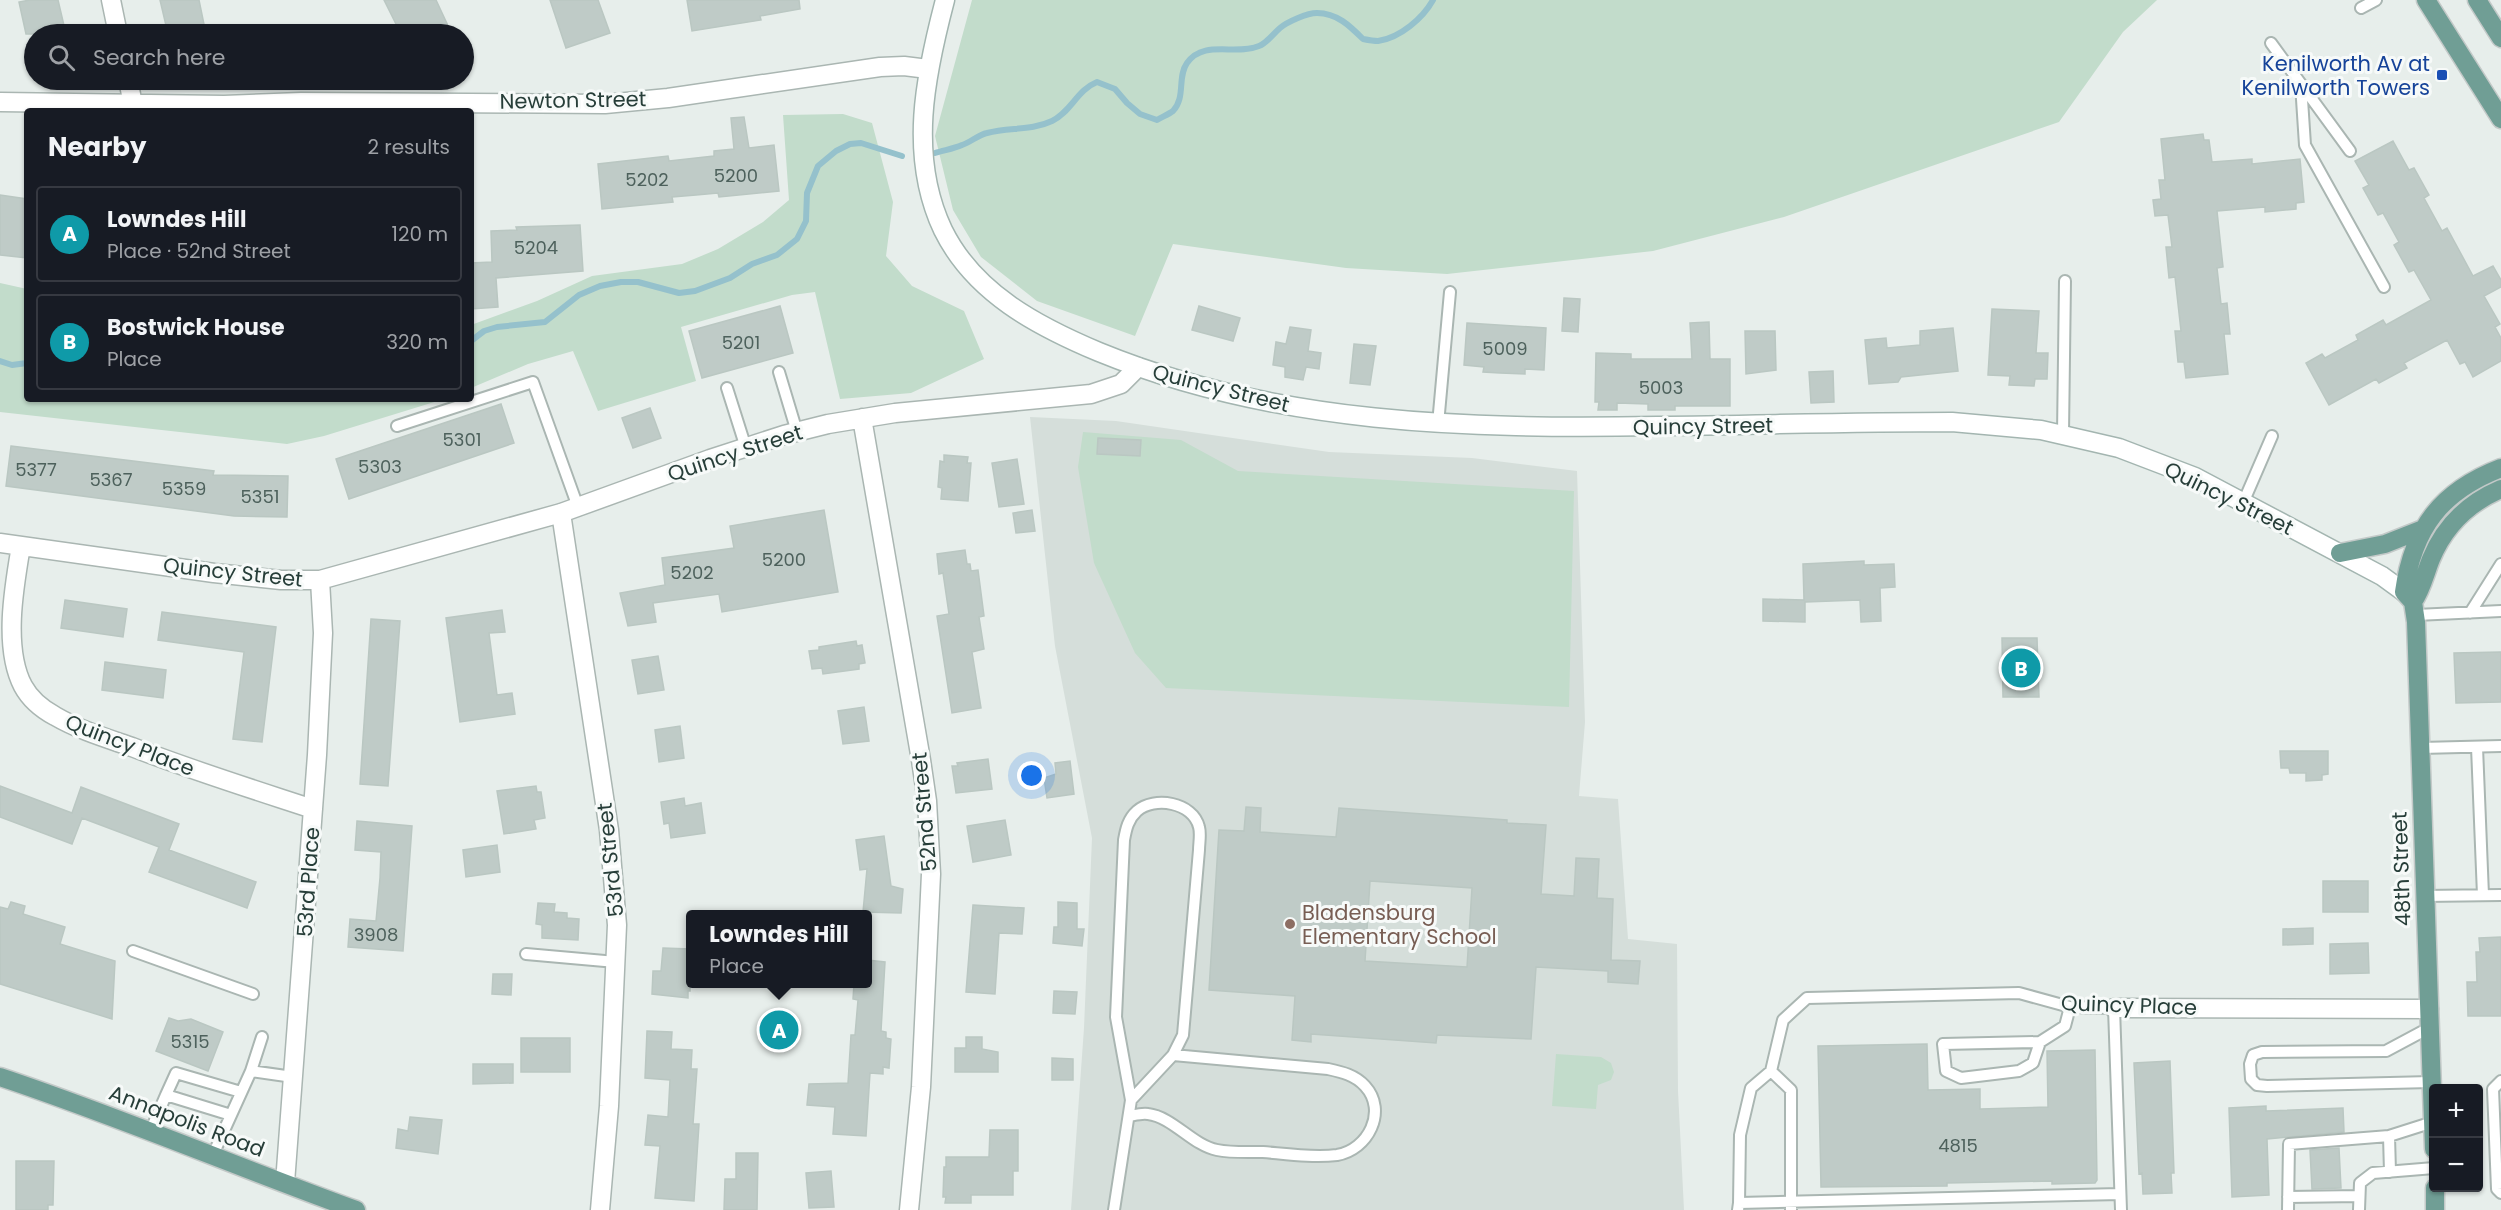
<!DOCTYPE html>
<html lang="en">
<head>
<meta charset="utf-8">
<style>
	body { margin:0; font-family:Poppins,sans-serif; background:#242831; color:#f1f3f6 }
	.controls { position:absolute; right:18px; bottom:18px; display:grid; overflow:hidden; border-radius:6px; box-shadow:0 2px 4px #0004 }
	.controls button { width:54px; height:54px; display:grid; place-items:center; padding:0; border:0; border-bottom:2px solid #363941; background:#171b24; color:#f1f3f6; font:30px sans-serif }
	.you { position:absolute; left:1032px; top:776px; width:21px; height:21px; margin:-15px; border:4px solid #fff; border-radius:50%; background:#1a73e8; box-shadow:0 0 0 9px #1a73e833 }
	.badge { display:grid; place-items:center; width:39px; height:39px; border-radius:50%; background:#b45309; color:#fff; font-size:20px; font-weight:700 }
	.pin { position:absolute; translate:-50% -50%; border:3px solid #fff; box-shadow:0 2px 6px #0006 }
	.popup { position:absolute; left:686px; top:910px; width:186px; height:78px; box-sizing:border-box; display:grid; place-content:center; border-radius:6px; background:#171b24; filter:drop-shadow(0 2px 4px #0005); font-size:20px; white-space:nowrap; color:#9ea1a6 }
	.popup b { font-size:22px; color:#f1f3f6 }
	.popup::after { content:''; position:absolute; left:50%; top:100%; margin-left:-12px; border:12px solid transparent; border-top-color:#171b24 }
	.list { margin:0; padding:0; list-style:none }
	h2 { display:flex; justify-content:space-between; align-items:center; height:78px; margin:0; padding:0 24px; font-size:26px }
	h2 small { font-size:20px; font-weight:400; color:#9ea1a6 }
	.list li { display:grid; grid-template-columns:39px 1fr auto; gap:18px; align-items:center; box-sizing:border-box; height:96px; margin:0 12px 12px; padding:0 12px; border:2px solid #363941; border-radius:6px }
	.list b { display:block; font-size:22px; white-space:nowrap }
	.list p { margin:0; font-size:20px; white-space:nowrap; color:#9ea1a6 }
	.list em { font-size:20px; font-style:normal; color:#9ea1a6 }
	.icon { flex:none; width:33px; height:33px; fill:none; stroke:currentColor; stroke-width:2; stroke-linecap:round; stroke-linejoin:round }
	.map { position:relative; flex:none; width:2501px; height:1210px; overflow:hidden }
	.search { position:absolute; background:#171b24; box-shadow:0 2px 4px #0004; left:24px; top:24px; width:450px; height:66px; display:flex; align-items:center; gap:15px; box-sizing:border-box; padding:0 21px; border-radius:33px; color:#9ea1a6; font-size:22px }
	.panel { position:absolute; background:#171b24; box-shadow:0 2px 4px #0004; left:24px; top:108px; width:450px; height:294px; border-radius:6px }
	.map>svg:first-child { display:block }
	.built { fill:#d5deda }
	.green { fill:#c2dccb }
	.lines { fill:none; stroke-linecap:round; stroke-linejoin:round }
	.stream { stroke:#95c1cc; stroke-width:6 }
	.building { fill:#bfcbc7; stroke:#bac7c2; stroke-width:1.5; fill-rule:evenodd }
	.lane-casing { stroke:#aab6b2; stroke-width:14 }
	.street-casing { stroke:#aab6b2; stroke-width:21 }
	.secondary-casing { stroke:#a3b5b0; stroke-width:21 }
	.primary-casing { stroke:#c3c9c8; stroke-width:21 }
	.lane { stroke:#fff; stroke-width:10 }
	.street { stroke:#fff; stroke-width:18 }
	.secondary { stroke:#fff; stroke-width:18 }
	.primary { stroke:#709e95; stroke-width:18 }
	.transit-dot { fill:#1a4fb4; stroke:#f7faf9; stroke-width:2 }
	.education-dot { fill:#8d6e63; stroke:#f7faf9; stroke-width:2 }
	.labels { text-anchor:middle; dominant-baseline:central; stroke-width:6; stroke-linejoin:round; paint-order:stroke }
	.number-label { font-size:18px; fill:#4d615c }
	.transit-label { font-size:21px; fill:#164399; stroke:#f7faf9; text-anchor:end }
	.street-label { font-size:21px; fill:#273e39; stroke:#f7faf9 }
	.education-label { font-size:21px; fill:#785e54; stroke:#f7faf9; text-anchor:start }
</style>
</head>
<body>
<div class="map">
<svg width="2501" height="1210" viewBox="0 0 2501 1210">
	<rect width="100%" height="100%" fill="#e7eeeb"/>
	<!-- built -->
	<path class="built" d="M1030,417l86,4 213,31 143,6 105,13 8,251 -6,74 39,3 10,140 49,5 1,147 6,119h-613l13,-182 8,-190 -37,-192z"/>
	<!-- green -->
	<path class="green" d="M972,0h1185l-34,32 -64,90 -275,95 -131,34 -206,23 -101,-6 -173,-24 -38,92 -98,-35 -56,-44 -28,-47 -18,-74z
		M843,114l29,9 21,79 -7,54 26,30 52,25 20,48 -73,34 -71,6 -25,-107 -23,3 -111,32 15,54 -98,30 -25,-60 -45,13 -57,24v-63l66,-24 55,-25 90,-12 36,-15 45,-27 26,-22 -6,-85z
		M0,283l27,6v110h417l-120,37 -37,8 -287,-32z
		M1083,432l98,8 57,31 336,20 -5,216 -403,-19 -31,-35 -41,-90 -16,-96z
		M1556,1054l45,3 10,6 3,9 -3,8 -13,5 -2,24 -44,-3z"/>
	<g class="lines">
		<!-- stream -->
		<path class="stream" d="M935,153c9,-3 18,-4 27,-8 9,-3 16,-10 25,-12 22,-6 44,-2 65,-12 19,-9 25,-31 45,-39l18,7 12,14 13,11 17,6c5,-3 12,-6 16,-9 13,-14 4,-34 14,-48 17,-24 48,-7 72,-17 8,-3 14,-12 21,-18 7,-6 27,-15 37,-15 20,0 33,13 46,26 5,1 11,2 15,2 22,-3 45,-23 55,-41
			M471,341l13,-10 13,-4 48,-5 34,-27 21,-9 21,-4h17l41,11 16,-2 35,-13 22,-14 25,-9 20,-16 9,-18 1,-28 11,-27 18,-15 14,-7 11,-1 41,13
			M0,361l12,4 15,-2
			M250,399h18"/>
	</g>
	<!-- building -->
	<path class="building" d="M30,0h28l8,34h-40l-7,-32z
		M160,0h39l7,34h-38z
		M384,0h52l13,28 -13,6h-35z
		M550,0h48l12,33 -44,15z
		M687,0h112l1,9 -40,7 1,4 -69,11z
		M744,117l5,31 25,-3 5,46 -60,6 -1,-4 -22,2 -24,2 1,5 -71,7 -4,-45 70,-8 1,5 45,-5v-5l20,-2 -3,-31z
		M2203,134l1,6h5l3,22 40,-3v5l48,-5 4,43 -8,1v6l-31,3v-5l-48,4 6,56 -6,1 4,36 6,-1 3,31h-6l4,40 -42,4 -2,-16h-6l-3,-31h6l-6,-54 -6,1 -3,-31h6l-4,-32 -13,1 -2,-16 8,-1 -2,-19h6l-4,-41z
		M2393,141l16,29 5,-2 15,27 -5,3 18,33 5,-3 26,48 20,-10 8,14v7l-17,9 16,28 -5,3 6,11v23l-28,16 -8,-15 -5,2 -13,-24 -43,23 3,5 -28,15 -3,-4 -47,26 -23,-42 16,-9 3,4 33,-18 -2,-5 27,-15 3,5 45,-25 -17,-30 -5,2 -15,-27 5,-3 -16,-29 -5,2 -15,-27 6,-3 -14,-24z
		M0,195l27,4v59l-27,-3z
		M580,225l3,46 -87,7 2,29 -27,2v-46l21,-1 -1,-31 26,-1 -1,-3z
		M1564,298l16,1 -2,33 -16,-1z
		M780,306l13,47 -91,25 -13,-47z
		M1199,306l41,12 -7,23 -41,-11z
		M1992,309l47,2 -3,42h12l-1,26h-12l-1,7 -25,-1 1,-9 -22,-1z
		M1709,322l1,37h20v47h-55v4h-27v-6l-31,-1v7h-19l1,-8h-4l1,-49 35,1v5h61l-2,-36z
		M1467,323l79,5 -2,42 -19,-1v5l-25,-1 -17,-1 1,-5 -20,-2z
		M1290,327l21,3 -3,21 13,2 -2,16 -13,-2 -3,13 -18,-3v-10l-12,-2 3,-23 10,2z
		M1953,328l5,43 -57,6 -3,5 -29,2 -4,-44 21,-2 1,10 33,-3v-14z
		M1745,331h30l1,39 -30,4z
		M1354,344l22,2 -6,39 -20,-2z
		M1833,371l1,31 -23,1 -2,-31z
		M501,404l13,39 -165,56 -13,-40z
		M650,408l11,30 -28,10 -11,-30z
		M1098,438l43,2 -1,16 -43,-2z
		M11,446l203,25 -1,4 75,1 -1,41 -53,-1 -228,-30z
		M944,455l24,2 -1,6h4l-3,38 -27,-2 1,-11 -4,-1 2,-26 4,1z
		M1017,459l7,45 -25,3 -7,-44z
		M824,510l14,82 -116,20 -3,-18 -66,9 3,19 -28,4 -8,-33 45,-8 -3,-27 72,-10 -4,-22z
		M1032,510l3,21 -19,2 -3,-20z
		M965,550l2,14h3l1,7 7,-1 6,46 -5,1 5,32 -12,3 9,56 -29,5 -15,-97 12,-2 -6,-41 -4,1 -2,-20z
		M1864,561v4l30,-1 1,23 -15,1 1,33 -20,1 -1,-22 -55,2v20l-42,-1v-22l41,1 -1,-36z
		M65,600l62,9 -4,28 -62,-9z
		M502,610l3,22 -16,1 8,62 15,-2 3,21 -55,8 -14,-104z
		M162,612l114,15 -14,115 -29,-3 11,-87 -86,-12z
		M371,619l29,2 -12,165 -28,-2z
		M2002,638h35l2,59h-36z
		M856,641l1,5 5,-1 3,18 -6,1v5l-36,5 -1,-6 -10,1 -3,-18 10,-1v-3z
		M2501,652v50l-45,1 -2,-50z
		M658,656l6,34 -26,4 -6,-34z
		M105,662l61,8 -3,28 -61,-8z
		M864,707l5,34 -26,3 -5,-33z
		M680,726l4,32 -25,4 -4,-32z
		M2280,751h48v23l-6,1v5l-16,1v-8h-16l-1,-5h-8z
		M988,759l4,30 -36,4 -4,-27h6l-1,-3z
		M1070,761l4,33 -27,4 -3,-20 12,-4 -1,-11z
		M0,786l72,27 9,-26 98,37 -10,26 87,32 -9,26 -98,-36 10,-25 -77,-29 -10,26 -72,-27z
		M536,786l1,6h4l4,26 -11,2 2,9 -32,5 -7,-43z
		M684,798l1,8 16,-3 4,30 -34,5 -2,-15 -5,1 -3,-22z
		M1246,807l15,1 -1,24 76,5 3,-29 168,12v3l39,2 -5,69 33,2 2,-38 23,1 -2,39 16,1 -2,61 29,1 -2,23 -30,-2v-11l-72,-4 -5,72 -94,-4 -1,8 -125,-9v8l-19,-2 3,-44 -86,-6 10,-160 25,1zM1370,881l102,7 -5,79 -102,-6z
		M1005,820l6,35 -38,7 -6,-36z
		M357,821l55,5 -9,125 -55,-4 2,-28 26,2 4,-43 1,-26 -26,-2z
		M884,836l7,50 12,3 -2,24 -38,-1 4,-43 -7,1 -4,-30z
		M497,845l3,27 -34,5 -3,-27z
		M2323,881h45v31h-45z
		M11,902l14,4 -2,8 42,13 -5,17 55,17 -3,58 -112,-35v-77l8,2z
		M1058,902l19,1v26h7l-2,17 -29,-3 1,-16h4z
		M538,903l17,1 -1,8 13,1v5l12,1 -1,21 -36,-2v-13l-6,-1z
		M973,905l51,3 -2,26 -23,-1 -4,61 -29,-2z
		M2313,928v16l-30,1v-16z
		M2501,937v79h-33l-1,-34h10l-1,-30h4l-1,-14z
		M2368,943l1,30 -39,1v-30z
		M663,948l27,1v42h-2v7l-36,-4 1,-23h8z
		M867,960l18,2 -4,69 5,1v6l5,1 -2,29 -6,-1v7l-13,-1 -4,63 -33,-2 2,-27 -28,-2 2,-21 39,-1 3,-48h4l3,-35 -5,-1 1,-15h13z
		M493,974h19l-1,21 -19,-1z
		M1054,991l23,1 -2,22 -22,-1z
		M169,1018l9,3 13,-2 32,13 -15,39 -52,-20z
		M647,1031l25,1 -1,17 21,1 -1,19h6l-4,55h6l-5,77 -39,-3 5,-52 -15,-1 3,-30 20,2 2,-37 -25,-2z
		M966,1037h16v12l16,3v20h-43v-24h11z
		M521,1038h49v34h-49z
		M1927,1044l1,46 52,-1v20l68,-2 -1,-56 48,-1 2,130 -2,3 -43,1v-3l-105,2v3l-126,1 -3,-141z
		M1052,1058l21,1v21h-21z
		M2170,1061l4,112h-3l1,20 -29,1 -1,-21 -3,1 -5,-111z
		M473,1064h40v19l-40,1z
		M2266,1106v5l77,-3 1,24 -77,7 2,56 -37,2 -3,-89z
		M410,1117l32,3 -4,34 -42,-6 2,-19 10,2z
		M990,1130h28v41h-5v24h-42v8h-26l1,-6h-3l1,-30h2v-10h43z
		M2339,1148l2,40 -29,1 -2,-39z
		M736,1153h22l-1,57h-33l1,-31h11z
		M16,1161h38l-1,44h-5v5h-32z
		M831,1171l3,36 -25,1 -3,-35z"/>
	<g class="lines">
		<defs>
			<path id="lane" d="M2361,8l15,-8
				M2271,43l79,108
				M2301,84l4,61 79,142
				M779,372l18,60
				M727,388l19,60
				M1438,424l12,-132
				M397,426l136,-44 45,125
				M2063,433l2,-152
				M2243,503l29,-67
				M2470,613l31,-49
				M2416,615l85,-4
				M2477,747l6,148
				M2421,748l80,-2
				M2424,896l77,-1
				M133,951l120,43
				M526,954l90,8
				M2429,1028l-43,23 -124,1 -9,3 -3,9 1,15 6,6 10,1 164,-4
				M2040,1042l-7,21 -14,8 -58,7 -15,-7 -3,-27 97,-2 25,-16 5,-19
				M251,1071l11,-34
				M1771,1071l12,-51 24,-22 212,-5 51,14 44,1 7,202
				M2501,1081l-8,8 4,100 4,4
				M166,1095l10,-22 65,19
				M1130,1116c5,-1 12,-3 18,-2 25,3 44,31 69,36 15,3 31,2 46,2 23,2 50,6 74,3 31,-5 51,-44 28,-69 -10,-11 -23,-14 -37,-17l-155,-14
				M150,1132l16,-37 65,20
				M2389,1136l1,36
				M212,1157l39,-86 42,6
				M2288,1197l71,-1
				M1739,1203l1,-68 11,-47 20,-17 20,19v120
				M1114,1210l17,-110 -15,-83 8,-177c2,-11 4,-21 13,-29 17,-15 56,-9 62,16 2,7 0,16 0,23l-16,185 -10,20 -42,45
				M1738,1210l1,-7 381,-9
				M2288,1210l1,-66 100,-8 44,-14
				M2359,1210l1,-27 13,-10 61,-5"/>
			<path id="street" d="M111,0l7,34
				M128,80l5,24
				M0,102l224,3 77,-3 304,2 63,-6 212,-31 24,-1 24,3
				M862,418l59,342 6,41 4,73 -10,213 -12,123
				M561,513l48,317 8,95 -8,181 -9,104
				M0,543l214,30 67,7h39l241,-67 149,-54 74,-24 44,-11 67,-11 196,-19 30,-10 17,-17
				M21,546c-7,41 -18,102 2,140 7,13 19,23 32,30 24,14 51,22 77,31 59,23 120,42 181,62
				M2114,1008l315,1
				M285,1183l32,-428 6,-122 -3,-53"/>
			<path id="secondary" d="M945,0c-20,76 -37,156 -2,230 31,63 94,96 156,122 178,73 370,77 559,74 98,-1 196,-4 294,-4l89,8 78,18 76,29 187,99 22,16"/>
			<path id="primary" d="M2426,0l75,119
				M2477,0l24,38
				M2340,553l45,-9 38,-15
				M2413,602c9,-13 12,-28 18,-43 14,-34 37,-56 70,-70
				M0,1077c120,40 237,90 356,133
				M2434,1149l-18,-527 -3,-20 -9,-10c9,-64 37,-101 97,-124
				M2435,1188v22"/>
		</defs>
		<!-- lane casing -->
		<use href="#lane" class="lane-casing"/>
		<!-- street casing -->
		<use href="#street" class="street-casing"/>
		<!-- secondary casing -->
		<use href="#secondary" class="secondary-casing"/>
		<!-- primary casing -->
		<use href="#primary" class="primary-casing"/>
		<!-- lane -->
		<use href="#lane" class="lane"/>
		<!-- street -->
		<use href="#street" class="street"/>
		<!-- secondary -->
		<use href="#secondary" class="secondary"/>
		<!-- primary -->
		<use href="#primary" class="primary"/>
	</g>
	<!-- markers -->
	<rect class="transit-dot" x="2436" y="69" width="12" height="12" rx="3"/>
	<circle class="education-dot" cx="1290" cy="924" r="6"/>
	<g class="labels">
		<!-- number labels -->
		<g class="number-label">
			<text x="736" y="175">5200</text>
			<text x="647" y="179">5202</text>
			<text x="536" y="247">5204</text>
			<text x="741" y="342">5201</text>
			<text x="1505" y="348">5009</text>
			<text x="1661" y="387">5003</text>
			<text x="462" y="439">5301</text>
			<text x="380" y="466">5303</text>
			<text x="36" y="469">5377</text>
			<text x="111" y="479">5367</text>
			<text x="184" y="488">5359</text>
			<text x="260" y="496">5351</text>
			<text x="784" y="559">5200</text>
			<text x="692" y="572">5202</text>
			<text x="376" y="934">3908</text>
			<text x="190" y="1041">5315</text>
			<text x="1958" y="1145">4815</text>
		</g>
		<!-- transit labels -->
		<g class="transit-label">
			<text x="2430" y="63">Kenilworth Av at<tspan x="2430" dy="24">Kenilworth Towers</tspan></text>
		</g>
		<!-- street labels -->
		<g class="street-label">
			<text transform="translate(573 100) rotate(-1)">Newton Street</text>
			<text transform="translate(1221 388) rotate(14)">Quincy Street</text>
			<text transform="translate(1703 426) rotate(-1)">Quincy Street</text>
			<text transform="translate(735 453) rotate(-18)">Quincy Street</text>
			<text transform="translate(2229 498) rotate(26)">Quincy Street</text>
			<text transform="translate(233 572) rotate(6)">Quincy Street</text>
			<text transform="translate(130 745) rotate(21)">Quincy Place</text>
			<text transform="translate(924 812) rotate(-95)">52nd Street</text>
			<text transform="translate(610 860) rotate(-96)">53rd Street</text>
			<text transform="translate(2401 869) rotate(-92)">48th Street</text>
			<text transform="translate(308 882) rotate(-86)">53rd Place</text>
			<text transform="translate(2129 1005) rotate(2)">Quincy Place</text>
			<text transform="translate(187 1121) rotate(21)">Annapolis Road</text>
		</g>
		<!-- education labels -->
		<g class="education-label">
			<text x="1302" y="912">Bladensburg<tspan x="1302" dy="24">Elementary School</tspan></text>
		</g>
	</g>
</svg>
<div class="controls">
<button>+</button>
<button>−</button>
</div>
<div class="you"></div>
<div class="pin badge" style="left:779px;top:1030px;background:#0f9aa8">A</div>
<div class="popup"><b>Lowndes Hill</b>Place</div>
<div class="pin badge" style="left:2021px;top:668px;background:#0f9aa8">B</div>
<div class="search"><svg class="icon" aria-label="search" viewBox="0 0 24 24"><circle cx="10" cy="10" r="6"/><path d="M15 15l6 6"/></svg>Search here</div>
<section class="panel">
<h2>Nearby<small>2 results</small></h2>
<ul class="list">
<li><span class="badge" style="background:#0f9aa8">A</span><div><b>Lowndes Hill</b><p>Place · 52nd Street</p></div><em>120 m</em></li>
<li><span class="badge" style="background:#0f9aa8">B</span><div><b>Bostwick House</b><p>Place</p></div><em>320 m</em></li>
</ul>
</section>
</div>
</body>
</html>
